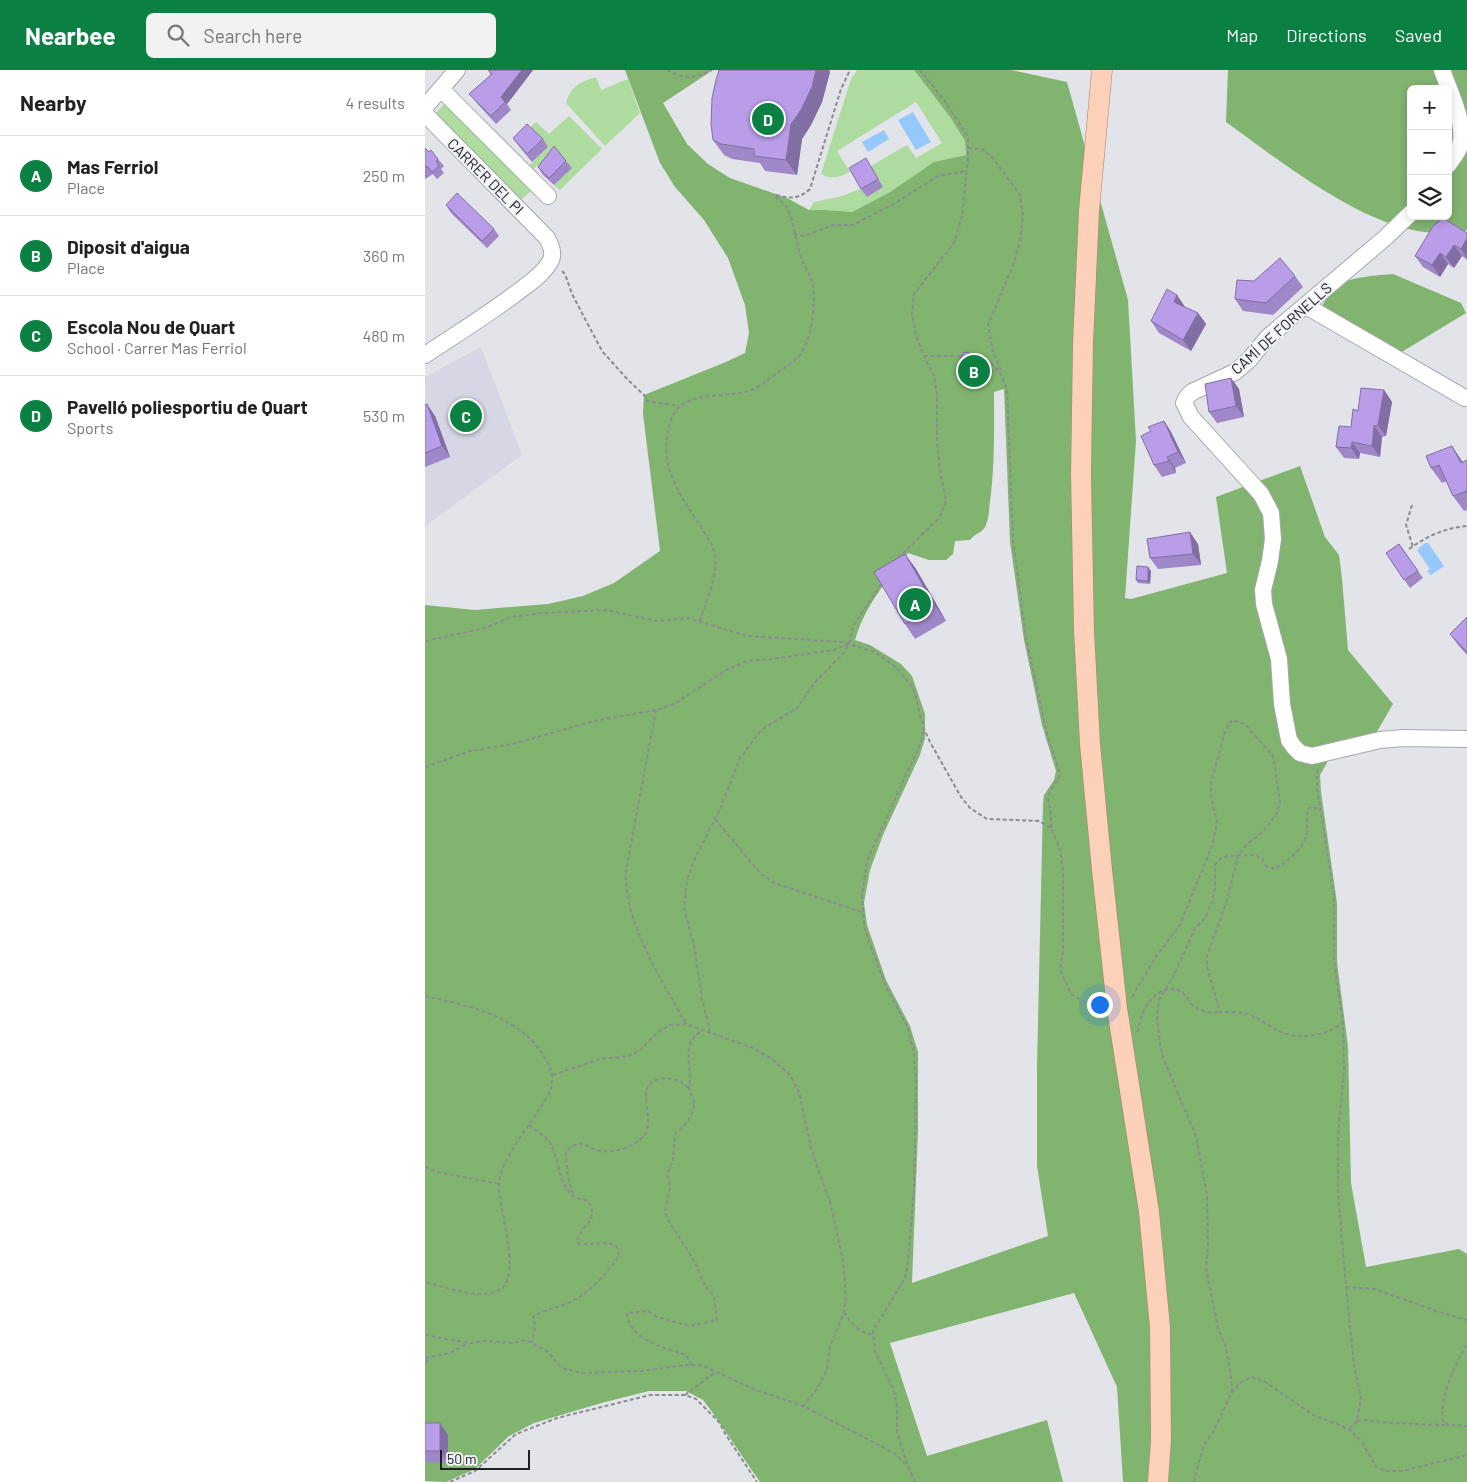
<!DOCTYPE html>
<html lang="en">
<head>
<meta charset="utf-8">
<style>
	body { margin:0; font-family:Barlow,sans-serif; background:#f2f2f2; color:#222 }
	.controls { position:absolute; right:15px; top:15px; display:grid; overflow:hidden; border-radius:8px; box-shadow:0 2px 8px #0003 }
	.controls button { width:45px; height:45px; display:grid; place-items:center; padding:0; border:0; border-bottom:1px solid #e0e0e0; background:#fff; color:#222; font:25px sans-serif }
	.scale { position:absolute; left:15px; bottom:12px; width:90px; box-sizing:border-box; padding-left:5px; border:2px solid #202022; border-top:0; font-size:14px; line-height:18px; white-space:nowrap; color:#202022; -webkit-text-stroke:4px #f0f0f7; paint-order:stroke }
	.you { position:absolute; left:674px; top:934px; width:18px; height:18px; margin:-12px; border:4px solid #fff; border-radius:50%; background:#1a73e8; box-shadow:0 0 0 8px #1a73e833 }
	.badge { display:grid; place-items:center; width:32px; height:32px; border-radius:50%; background:#0b8043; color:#fff; font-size:16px; font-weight:700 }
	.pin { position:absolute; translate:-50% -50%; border:2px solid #fff; box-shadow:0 1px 5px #0006 }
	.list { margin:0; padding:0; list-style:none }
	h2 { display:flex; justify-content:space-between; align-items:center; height:65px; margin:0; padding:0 20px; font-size:21px }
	h2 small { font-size:16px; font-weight:400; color:#767676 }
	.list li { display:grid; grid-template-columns:32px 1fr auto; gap:15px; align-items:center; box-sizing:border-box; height:80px; padding:0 20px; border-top:1px solid #e0e0e0 }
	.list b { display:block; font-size:19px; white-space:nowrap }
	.list p { margin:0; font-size:16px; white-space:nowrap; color:#767676 }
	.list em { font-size:16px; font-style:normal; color:#767676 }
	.icon { flex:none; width:28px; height:28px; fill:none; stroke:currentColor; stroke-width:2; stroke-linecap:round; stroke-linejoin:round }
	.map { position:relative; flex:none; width:1042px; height:1412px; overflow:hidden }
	header { display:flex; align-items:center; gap:30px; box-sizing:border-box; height:70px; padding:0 25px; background:#0b8043; color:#fff }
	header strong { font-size:24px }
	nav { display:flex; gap:28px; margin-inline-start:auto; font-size:18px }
	.search { width:350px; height:45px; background:#f2f2f2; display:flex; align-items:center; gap:12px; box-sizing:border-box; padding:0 18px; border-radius:8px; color:#767676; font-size:19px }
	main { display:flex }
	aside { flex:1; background:#fff }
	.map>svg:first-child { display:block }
	.built { fill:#d6d6e4 }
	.green { fill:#aedc9f }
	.forest { fill:#80b46f; fill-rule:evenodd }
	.water { fill:#96c9fb }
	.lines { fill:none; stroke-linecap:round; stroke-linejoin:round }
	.minor-casing { stroke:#a6a7ad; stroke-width:18 }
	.major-casing { stroke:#af7e66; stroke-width:21 }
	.path { stroke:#8c8c90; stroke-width:2; stroke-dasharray:4 2.5; stroke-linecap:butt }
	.minor { stroke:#fff; stroke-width:16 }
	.major { stroke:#fdd0b9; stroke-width:20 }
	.wall { fill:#9f87c8 }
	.shaded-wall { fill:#826ea3 }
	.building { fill:#b99de9; stroke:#826ea3 }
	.labels { text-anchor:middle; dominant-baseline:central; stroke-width:4; stroke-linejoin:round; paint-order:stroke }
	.street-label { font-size:15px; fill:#202022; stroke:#f0f0f7 }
</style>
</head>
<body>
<header>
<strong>Nearbee</strong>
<div class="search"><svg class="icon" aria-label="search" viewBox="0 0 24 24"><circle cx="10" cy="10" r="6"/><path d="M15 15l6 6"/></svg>Search here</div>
<nav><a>Map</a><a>Directions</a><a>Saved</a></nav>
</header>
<main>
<aside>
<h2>Nearby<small>4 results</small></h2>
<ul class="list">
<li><span class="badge">A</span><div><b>Mas Ferriol</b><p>Place</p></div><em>250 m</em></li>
<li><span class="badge">B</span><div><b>Diposit d'aigua</b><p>Place</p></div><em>360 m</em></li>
<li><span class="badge">C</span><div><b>Escola Nou de Quart</b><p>School · Carrer Mas Ferriol</p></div><em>480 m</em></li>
<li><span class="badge">D</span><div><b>Pavelló poliesportiu de Quart</b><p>Sports</p></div><em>530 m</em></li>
</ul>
</aside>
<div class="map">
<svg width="1042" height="1412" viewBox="0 0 1042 1412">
	<rect width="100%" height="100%" fill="#e3e3ea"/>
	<!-- built -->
	<path class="built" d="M56,277l41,108 -97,71v-149z"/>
	<!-- green -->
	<path class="green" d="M432,0h57l36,47 15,24 1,14 -31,7 -45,30 -38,20 -26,-2h-17l5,-8 28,-6 20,-8 5,8 16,-9 -12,-21 36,-21 9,13 26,-15 -26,-41 -79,49 13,21c-9,5 -19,8 -29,2l30,-95z
		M171,7l5,13 27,-11 12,34 -35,33 -39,-43c6,-18 13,-20 30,-26z
		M22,31l88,86 -14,13 -86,-86z
		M144,46l33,33 -42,41 -6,-5 17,-17 -29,1 -4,-4 -6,5 -3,-4 19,-20 -30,-7 18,-17 13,12z"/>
	<!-- forest -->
	<path class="forest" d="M200,0h88l-50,33 24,41 21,20 22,14 57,20 22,12h17l26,2 38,-20 44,-30 32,-7 -1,-14 -15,-24 -36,-47h97l56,12 61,218 8,141 -11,157 6,1 96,-26 -11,-76 84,-31 25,71 14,18 3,24 6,71 45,54 -18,31 -46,24 -9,16 1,17 16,111v59l11,84 3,137 15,84 93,-18 8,5v228h-344l-6,-95 -43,-94 -184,50 37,113 120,-36 16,62h-303l-50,-73 -7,-9 -17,-9h-37l-44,11 -71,21 -25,13 -34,33 -20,9 -9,4 -21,-1v-876l50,5 73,-6 35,-8 31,-13 46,-32 -17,-137 1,-19 82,-33 19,-9 4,-20 -4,-28 -17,-47 -24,-38 -29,-33 -15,-24zM579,319l6,153 14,98 18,85 14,46 -2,9 -10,15 -1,8 -6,264v99l11,70 -136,47 6,-152v-79l-8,-26 -24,-46 -19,-55 -3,-22 6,-33 13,-35 37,-80 5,-17v-24l-13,-38 -11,-12 -31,-19 -15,-5c11,-36 31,-58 53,-87l21,7h17l7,-6 2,-13 15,-1c5,-7 13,-7 16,-15 3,-7 3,-16 4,-24 5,-36 4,-73 4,-109z
		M803,0h239v160c-7,3 -14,3 -22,3 -72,4 -163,-71 -219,-111zM986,19h37v127h-37z
		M968,204l68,29 5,10 -66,40 -80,-43c4,-8 11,-20 19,-25 11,-8 40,-10 54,-11z"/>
	<!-- water -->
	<path class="water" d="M488,42l18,30 -15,8 -18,-30z
		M459,60l5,9 -21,13 -6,-10z
		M1000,473h3l16,23 -13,9 -4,-4 3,-2 -13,-19z"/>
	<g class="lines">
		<defs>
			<path id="minor" d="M1017,0c7,20 22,50 19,71 -1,9 -8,17 -13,24
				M16,19l107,107
				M0,37l32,-37
				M0,44l122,124c4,7 7,15 4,22 -7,14 -24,25 -36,34 -29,22 -60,41 -90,61
				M986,143l-26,25 -117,99 -19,23 -14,12 -43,20 -5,5 -3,6 7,14 70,77 10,19 2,26 -3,22 -7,29 1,14 15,55 3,45 7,36 5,7 6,6 12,3 68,-16 24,-2 63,1
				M881,236l159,92"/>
			<path id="major" d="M677,0l-13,141 -6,132 -2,131 3,157 6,113 12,126 15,138 32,204 11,115 1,113 -3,42"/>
		</defs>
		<!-- minor casing -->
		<use href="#minor" class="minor-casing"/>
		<!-- major casing -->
		<use href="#major" class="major-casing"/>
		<!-- path -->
		<path class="path" d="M242,0c18,10 27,8 45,0
			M543,78l14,1 10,8 28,38 3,19 -2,21 -7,28 -26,62 5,27 9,21
			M351,125c14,4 23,4 34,-6l31,-100 9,-19
			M369,164l10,2 29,-11h20l44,-23 41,-26 28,-5
			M137,201l3,3 7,20 30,57 26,29 16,15 3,6 32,5
			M499,286h40
			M547,287c21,3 29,13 35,33l6,150 13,98 22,100 12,35 -2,7 -8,11 -2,7 3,18v12
			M987,435l-6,20 7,22
			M984,479c18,-13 36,-21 58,-23
			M473,488l41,-40 7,-17 -6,-31 -3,-28v-48l-3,-18 -10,-20 -8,-20 -4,-23 2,-19 40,-51 8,-26 6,-59v-21l-24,-37 -24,-30
			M275,551c6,-20 20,-48 14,-70 -3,-10 -11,-20 -17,-30 -20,-31 -39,-58 -27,-98 9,-33 49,-25 75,-31 11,-2 23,-12 32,-19 7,-5 15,-10 21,-16 14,-14 18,-54 15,-73 -2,-8 -8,-17 -11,-24 -7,-17 -7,-40 -17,-55 -3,-3 -8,-7 -11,-10
			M0,571l60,-13 26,-11 32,-4 63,-3 51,11 31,-3 59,18 96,6 32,10 22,16 16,20 11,41 6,13 31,55 9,11 17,11 52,2 12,7 9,21 3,23v79l-3,19 11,24 23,13 6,1
			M231,640l-30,161c-3,50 36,109 60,153
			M0,697l45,-16 43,-7 81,-23 62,-11 18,-6 54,-35 19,-8 25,-2 61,-9 15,-6
			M893,699l-1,4v16l17,106v66l9,62 1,48 -6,63v60l8,93 8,78 7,33 -4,23 -8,8
			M290,749l45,54 14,10 88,29
			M0,926c44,10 93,19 119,60 7,11 11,22 6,35 -12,26 -50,66 -51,93 -1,21 22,90 3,104 -19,14 -56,-1 -77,-6
			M707,927l23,-39 25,-33 33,-82 4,-22 -6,-24v-14l14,-52 7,-11 13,4 28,32 7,46 -3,11 -12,17 -18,14 -9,12 -12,47 -19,53v11l13,45c9,0 19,0 28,2 11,4 21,12 31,17 21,10 45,5 64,-8
			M285,962l-8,-33 -8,-54 -10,-37 3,-28 8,-22 26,-51 19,-49 21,-28 36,-22 18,-26 29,-29 5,-9 4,-18 29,-43
			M712,962c3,-7 4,-16 7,-22 7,-15 25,-29 40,-16 3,3 5,7 7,10 9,8 18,9 29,8
			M128,1005l47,-16 29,-3 11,-6 18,-18 12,-7 16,-1 67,24 19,11 17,15 10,18 13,60 18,50 13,58 3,38 -2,14 -14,34 -3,24 -10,19 -14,17
			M104,1055c7,6 15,9 21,18 10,16 7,40 23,53 3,3 11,3 15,5 14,21 -11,26 -11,42 15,4 26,-5 40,4l2,9c-14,20 -33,41 -56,49 -11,4 -19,5 -30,12l2,9 -3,16
			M0,1097l13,5 61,12
			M148,1124c-5,-14 -7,-27 -7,-42 4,-5 9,-9 16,-8 5,1 9,4 14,6 16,4 34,-1 46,-12 18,-17 -12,-54 19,-59 12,-2 19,2 28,9
			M921,1217l29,2 67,24 25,7
			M419,1242c6,10 16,22 28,22
			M0,1265l44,8 17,-2 27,2 13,-3 22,12 13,16 21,5 60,-2 43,-6h16l55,25 47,16 91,47 13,13
			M1042,1275c-13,22 -26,49 -25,75l6,5 19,1
			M0,1288l25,-5 17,-9
			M0,1293l5,-5
			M267,1295l-6,-10c-22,-8 -57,-14 -59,-42l21,-2 9,6 33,9 27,-6 -3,-23 -9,-11 -9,-22 -26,-41 -5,-11 5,-25 -3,-13 6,-14 2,-26c9,-6 20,-20 19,-32 0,-5 -5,-10 -5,-15 0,-3 1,-5 1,-8 0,-20 -8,-37 13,-49
			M807,1322l-1,-16 -5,-28 -8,-20 -12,-59 2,-24 -1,-49 -11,-60 -33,-78 -3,-14 -3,-26 2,-18 15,-25 21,-47 10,-10 7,-15 3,-16v-22l5,-6 7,-3 28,-1 7,4 4,7 9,3c14,-9 30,-20 32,-38 0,-8 -1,-15 2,-23l4,-1 8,4
			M260,1325l29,-22
			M932,1351l9,-1 23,3 57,2
			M25,1412l25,-11 41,-37 41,-16 93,-23h35l11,4 23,23 7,13 31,47
			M490,1412l-7,-16 -11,-33v-28l-4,-17 -18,-37 -2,-20 32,-53 3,-17 6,-71 2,-107 -2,-30 -6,-25 -22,-41 -18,-48 -4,-14 -2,-29 5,-35 54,-119 3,-13
			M769,1412l1,-6 9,-31 9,-13 19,-40 9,-10 10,-5 13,4 49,34 36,14 13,13 14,25 10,4h16l65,-16"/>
		<!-- minor -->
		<use href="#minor" class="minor"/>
		<!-- major -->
		<use href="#major" class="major"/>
	</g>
	<!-- wall -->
	<path class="wall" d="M63,0h45l-26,34 4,6 -15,14 -21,-23 -6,-7 22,-19z
		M294,0h110l1,2 -8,30 -11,23 -9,14 -5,36 -32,-4 -5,-8 -28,-4 -8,-4 -11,-15z
		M88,68l30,1 5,8 -16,15 -14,-17z
		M0,78l4,4 9,7 6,7 -3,3 3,4 -7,6 -4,-5 -8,5z
		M141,91l6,7 -18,17 -11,-10 -5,-8z
		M446,96l12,21 -16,10 -6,-8z
		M21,135l48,24 5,7 -12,12 -36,-35z
		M1042,163v27l-5,-4 -8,12 -6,-4 -8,13 -17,-10 -8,-11z
		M870,206l8,11 -30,28 -30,-4 -8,-12 19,-18z
		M752,225l8,12 13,6 8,11 -15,27 -32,-18 -8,-12z
		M537,294l18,3 1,5 -4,5 -7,-2z
		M806,308l8,11 5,28 -27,6 -8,-11z
		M959,320l8,12 -6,34 -4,1 -2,20 -20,-4 -1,6 -15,-1 -8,-11 15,-20 7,-16z
		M0,335l10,11 15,41 -25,10z
		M739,351l7,11 15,31 -11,5 1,5 -14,4 -8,-12 -3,-34z
		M1001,386l37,6 4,-2v50l-3,1 -11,-15 -6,-15 -5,2 -11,-15z
		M773,474l3,21 -43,4 -8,-11z
		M974,474l24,34 -13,10 -24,-35z
		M480,484l11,15 30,52 -31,18 -10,-15z
		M726,501l-1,13 -12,-1 -2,-3z
		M1042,547v38l-9,-10 -8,-11z
		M0,1353l23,12v28l-23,-1z"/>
	<!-- shaded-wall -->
	<path class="shaded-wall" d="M97,0h11l-26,34 -6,-7z
		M391,0h13l1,2 -8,30 -11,23 -9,14 -5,36 -11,-15 5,-36z
		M1042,168v20l-6,-9z
		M1029,175l8,11 -8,12 -8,-11z
		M1015,183l8,11 -8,13 -8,-12z
		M752,225l8,12 -3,6 -8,-11z
		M773,243l8,11 -15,27 -8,-11z
		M547,286l8,11 1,5 -4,5 -8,-11z
		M806,308l8,11 5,28 -8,-11z
		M959,320l8,12 -6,34 -8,-11z
		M2,334l8,12 15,41 -8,-11z
		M739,351l7,11 15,31 -8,-11z
		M949,356l8,11 -2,20 -8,-11z
		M927,372l8,11 -1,6 -8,-11z
		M1027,376l10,15 5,8 -6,-6z
		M742,387l8,11 1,5 -7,-12z
		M765,462l8,12 3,21 -8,-11z
		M480,484l11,15 30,52 -11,-15z
		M723,497l3,4 -1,13 -2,-3z
		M15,1353l8,12v28l-8,-12z"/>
	<!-- building -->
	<path class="building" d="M63,0h34l-21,27 4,5 -14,14 -22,-22 23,-20z
		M294,0h97l-4,17 -11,23 -10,14 -5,36 -32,-4v-7l-33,-5 -8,-4 -2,-16 1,-26 4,-18z
		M102,54l16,15 -16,15 -14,-16z
		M129,76l12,15 -17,17 -11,-11z
		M0,78l4,4 2,-2 7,9 -2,2 3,5 -7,6 -5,-6 -2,2z
		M441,88l12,21 -17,10 -12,-21z
		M32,123l37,36 -12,12 -36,-36z
		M1018,148l24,15v5l-6,11 -7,-4 -8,12 -6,-4 -8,12 -17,-9 18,-30z
		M855,188l15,18 -29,27 -31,-4 2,-19 17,1z
		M742,219l10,6 -3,7 24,11 -15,27 -32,-19z
		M539,282l5,1 3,3 1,5 -4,5 -7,-2 -2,-5z
		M806,308l5,28 -27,6 -4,-28z
		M936,318l23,2 -6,35 -4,1 -2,20 -20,-4 -1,6 -15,-1 3,-21 12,1 2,-18 5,2z
		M2,334l15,42 -17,7v-48z
		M739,351l14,31 -11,5 2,4 -15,4 -13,-29 10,-5 -3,-4z
		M1027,376l9,17 6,-3v31l-14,5 -14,-31 -8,3 -5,-12z
		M765,462l3,22 -43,4 -3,-19z
		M974,474l19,27 -14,9 -18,-27z
		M480,484l30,52 -30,18 -31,-52z
		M712,496l11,1v14l-12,-1z
		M1042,547v35l-17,-18z
		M0,1353h15v28h-15z"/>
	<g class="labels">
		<!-- street labels -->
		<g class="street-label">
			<text transform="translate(61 106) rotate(45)">CARRER DEL PI</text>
			<text transform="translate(856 258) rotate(-42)">CAMÍ DE FORNELLS</text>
		</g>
	</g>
</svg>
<div class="controls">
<button>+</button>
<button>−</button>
<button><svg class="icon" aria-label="layers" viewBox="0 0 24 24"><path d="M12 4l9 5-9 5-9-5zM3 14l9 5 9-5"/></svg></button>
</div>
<div class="scale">50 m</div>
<div class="you"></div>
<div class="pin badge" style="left:490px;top:534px">A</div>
<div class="pin badge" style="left:549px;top:301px">B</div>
<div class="pin badge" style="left:41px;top:346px">C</div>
<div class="pin badge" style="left:343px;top:49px">D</div>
</div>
</main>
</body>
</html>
